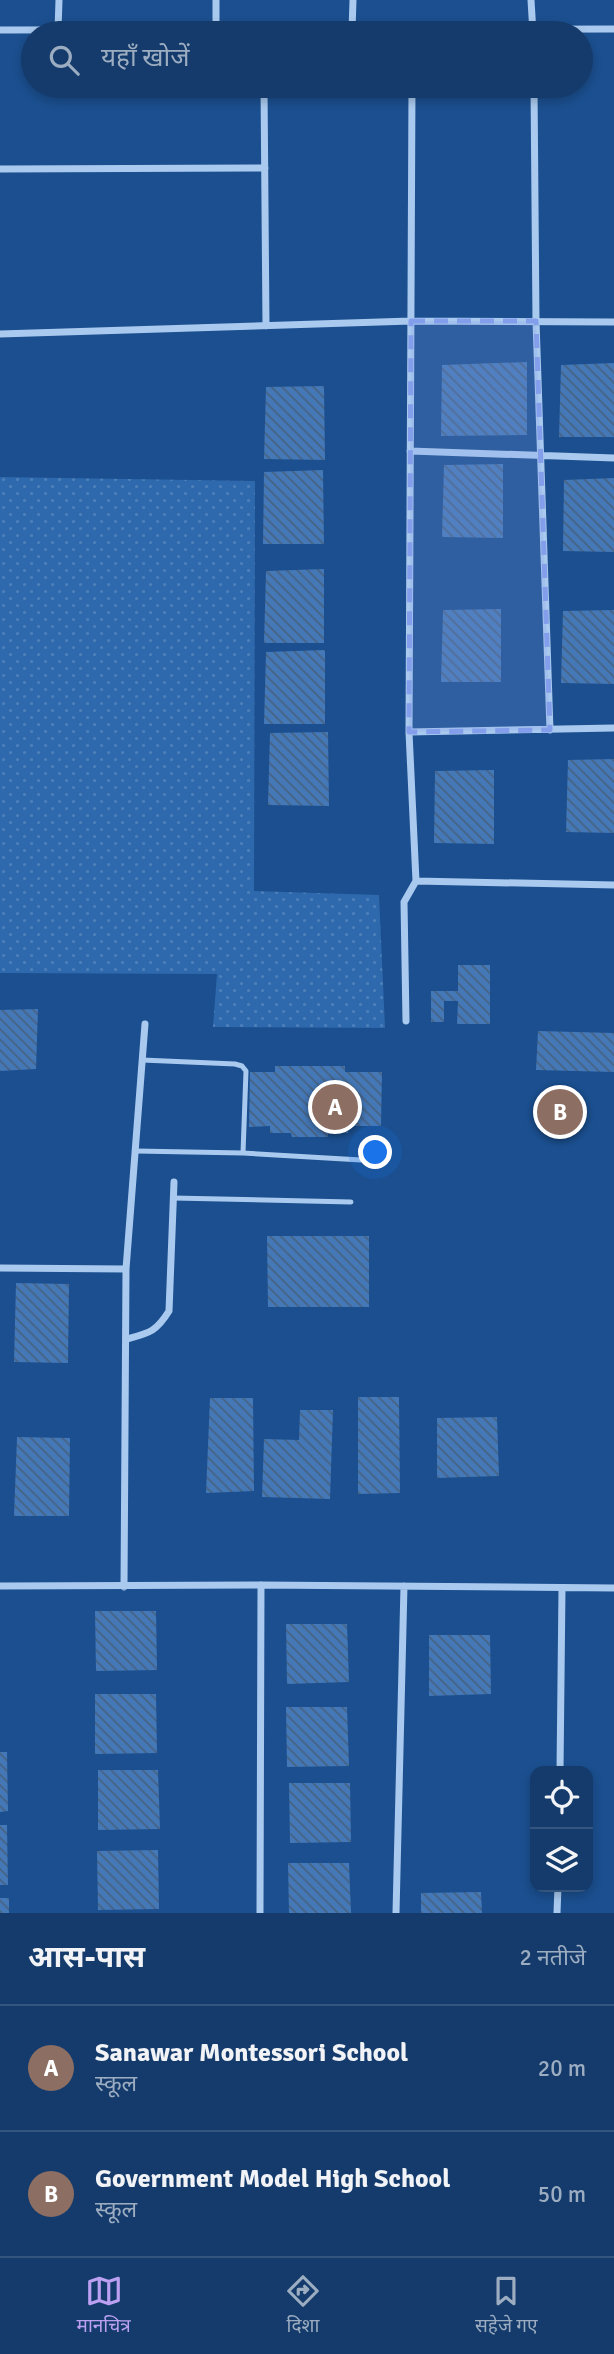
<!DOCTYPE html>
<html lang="hi">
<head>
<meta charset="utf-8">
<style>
	body { margin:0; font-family:Signika,"Noto Sans Devanagari",sans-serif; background:#214673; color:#f1f3f6 }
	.controls { position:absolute; right:21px; bottom:21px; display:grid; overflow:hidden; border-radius:14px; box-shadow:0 4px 10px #0003 }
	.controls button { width:63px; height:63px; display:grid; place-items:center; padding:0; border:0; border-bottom:2px solid #33557e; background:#143b6b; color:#f1f3f6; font:35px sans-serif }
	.you { position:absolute; left:376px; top:1153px; width:24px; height:24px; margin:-18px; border:5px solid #fff; border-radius:50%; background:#1a73e8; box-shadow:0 0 0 10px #1a73e833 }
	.badge { display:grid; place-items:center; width:46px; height:46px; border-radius:50%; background:#bca0f2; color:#fff; font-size:23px; font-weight:700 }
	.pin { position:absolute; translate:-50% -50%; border:4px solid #fff; box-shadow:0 2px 7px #0006 }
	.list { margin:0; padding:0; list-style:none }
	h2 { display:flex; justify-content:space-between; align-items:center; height:91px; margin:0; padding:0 28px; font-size:30px }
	h2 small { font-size:23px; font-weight:400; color:#9dadc1 }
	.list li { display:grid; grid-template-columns:46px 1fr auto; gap:21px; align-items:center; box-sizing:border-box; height:126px; padding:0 28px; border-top:2px solid #33557e }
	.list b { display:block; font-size:26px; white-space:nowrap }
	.list p { margin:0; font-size:23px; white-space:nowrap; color:#9dadc1 }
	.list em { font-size:23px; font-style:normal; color:#9dadc1 }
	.icon { flex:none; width:38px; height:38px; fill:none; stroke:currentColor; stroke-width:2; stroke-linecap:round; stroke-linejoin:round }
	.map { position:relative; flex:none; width:614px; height:1913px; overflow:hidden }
	.search { position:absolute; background:#143b6b; box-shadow:0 4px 10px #0003; left:21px; right:21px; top:21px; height:77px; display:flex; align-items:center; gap:18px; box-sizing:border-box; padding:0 24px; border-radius:38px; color:#9dadc1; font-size:26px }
	.sheet { height:343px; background:#143b6b }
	nav { display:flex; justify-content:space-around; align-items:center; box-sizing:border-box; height:98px; border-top:2px solid #33557e; background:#143b6b; font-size:19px; color:#9dadc1 }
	nav a { display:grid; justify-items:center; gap:4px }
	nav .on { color:#bca0f2 }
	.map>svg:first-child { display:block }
	.park { fill:url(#park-dots) }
	.building { fill:url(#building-back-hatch) }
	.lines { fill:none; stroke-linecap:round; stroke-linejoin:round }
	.service { stroke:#a9c9ee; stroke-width:5 }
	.minor { stroke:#a9c9ee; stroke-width:7 }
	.marked { fill:#839eea; fill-opacity:0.2; stroke:#839eea; stroke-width:5; stroke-dasharray:14 9; stroke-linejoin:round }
</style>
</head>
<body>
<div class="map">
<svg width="614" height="1913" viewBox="0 0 614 1913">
	<defs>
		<pattern id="park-dots" width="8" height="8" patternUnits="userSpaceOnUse" patternTransform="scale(1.75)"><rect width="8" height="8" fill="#2e69ad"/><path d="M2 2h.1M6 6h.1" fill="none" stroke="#4d80b9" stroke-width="1.8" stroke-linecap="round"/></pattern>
		<pattern id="building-back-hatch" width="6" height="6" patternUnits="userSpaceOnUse" patternTransform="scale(1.75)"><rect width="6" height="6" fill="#4478b7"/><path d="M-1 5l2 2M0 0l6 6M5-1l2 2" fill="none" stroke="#486282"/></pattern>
	</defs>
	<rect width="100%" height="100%" fill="#1b4f8f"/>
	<!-- park -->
	<path class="park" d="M0,477l255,4 -1,410 125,4 6,133 -172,-1 4,-53 -217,-1z"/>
	<!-- building -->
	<path class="building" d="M527,362v73l-86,1 1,-71z
		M614,363v74h-55l2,-72z
		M324,386l1,74 -61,-1 2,-72z
		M503,464v74l-61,-1 2,-72z
		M323,470l1,74h-61l1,-72z
		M614,478v74l-51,-1 1,-71z
		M324,569v74h-60l2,-72z
		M501,609v73h-60l2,-72z
		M614,610v74l-53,-1 2,-72z
		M325,650v74h-61l2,-72z
		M328,732l1,74 -61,-1 2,-72z
		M614,759v74l-48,-1 2,-72z
		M494,770v74l-60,-1 1,-72z
		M458,965h32v59h-33l1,-23h-14v21h-13v-31h27z
		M38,1009l-2,60 -36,2v-61z
		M538,1031l76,2v39l-78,-2z
		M275,1066h70v6h37l-1,54h-32l-1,7h-20v4h-36l-1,-4h-21v-7l-21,1 1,-55h25z
		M267,1236h102v71h-101z
		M16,1283l53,1 -1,79 -54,-1z
		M358,1397h41l1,96 -42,1z
		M210,1398h43l1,93 -48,2z
		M300,1410h33l-3,89 -68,-2 2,-58 35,1z
		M497,1417l2,59 -62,2v-60z
		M17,1437l53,1 -1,78h-55z
		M95,1611h61l1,59 -61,1z
		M286,1624h61l2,58 -62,2z
		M429,1635h61l1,59 -62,2z
		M95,1694h61l1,59 -62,1z
		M286,1707h61l2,59 -62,1z
		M0,1752h7l1,59 -8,1z
		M98,1770h60l2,59 -62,1z
		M289,1783h61l1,59 -61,1z
		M0,1825h7l1,60h-8z
		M158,1850l1,59 -61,1 -1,-59z
		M288,1863h61l2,50h-62z
		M481,1892l1,21h-61v-20z
		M0,1898h9v15h-9z"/>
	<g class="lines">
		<!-- service -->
		<path class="service" d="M142,1060l93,4 7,2 4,5 -3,82
			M136,1151l107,2 118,7
			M173,1198l178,4"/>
		<!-- minor -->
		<path class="minor" d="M216,0v30
			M531,0l2,33
			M0,30l614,-1
			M58,30l1,-30
			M352,30l1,-30
			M264,86l2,240
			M534,86l2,235 14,409
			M0,169l265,-1
			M0,334l411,-13 203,1
			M410,451l204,7
			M409,732l205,-4
			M416,881l198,4
			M406,1021l-2,-119 12,-21 -7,-149 3,-646
			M0,1268l126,1
			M127,1339c22,-6 29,-7 42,-28l5,-129
			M0,1586l261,-1 353,3
			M124,1587l2,-318 19,-245
			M560,1771l2,-183
			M260,1913l1,-328
			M396,1913l8,-327
			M557,1913l1,-26"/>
	</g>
	<!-- marked area -->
	<path class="marked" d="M411,321h125l14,409 -141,2z"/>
</svg>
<div class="controls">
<button><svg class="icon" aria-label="locate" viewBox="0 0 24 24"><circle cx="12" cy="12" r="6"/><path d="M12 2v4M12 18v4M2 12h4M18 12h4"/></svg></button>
<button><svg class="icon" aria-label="layers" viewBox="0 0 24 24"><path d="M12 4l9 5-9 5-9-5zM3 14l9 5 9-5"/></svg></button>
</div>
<div class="you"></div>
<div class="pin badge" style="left:335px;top:1107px;background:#8d6e63">A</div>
<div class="pin badge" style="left:560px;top:1112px;background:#8d6e63">B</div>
<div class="search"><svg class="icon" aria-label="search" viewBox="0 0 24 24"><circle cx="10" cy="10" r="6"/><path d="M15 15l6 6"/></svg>यहाँ खोजें</div>
</div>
<section class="sheet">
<h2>आस-पास<small>2 नतीजे</small></h2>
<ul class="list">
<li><span class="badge" style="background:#8d6e63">A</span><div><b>Sanawar Montessori School</b><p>स्कूल</p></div><em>20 m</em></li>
<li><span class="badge" style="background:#8d6e63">B</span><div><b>Government Model High School</b><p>स्कूल</p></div><em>50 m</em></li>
</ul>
</section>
<nav>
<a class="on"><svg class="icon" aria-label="map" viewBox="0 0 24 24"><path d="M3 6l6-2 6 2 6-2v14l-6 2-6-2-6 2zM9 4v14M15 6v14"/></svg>मानचित्र</a>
<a><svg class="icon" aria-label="directions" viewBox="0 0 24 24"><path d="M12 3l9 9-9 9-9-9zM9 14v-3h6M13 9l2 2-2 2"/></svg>दिशा</a>
<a><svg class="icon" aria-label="saved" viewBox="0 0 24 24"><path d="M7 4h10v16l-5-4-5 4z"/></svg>सहेजे गए</a>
</nav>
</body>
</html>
